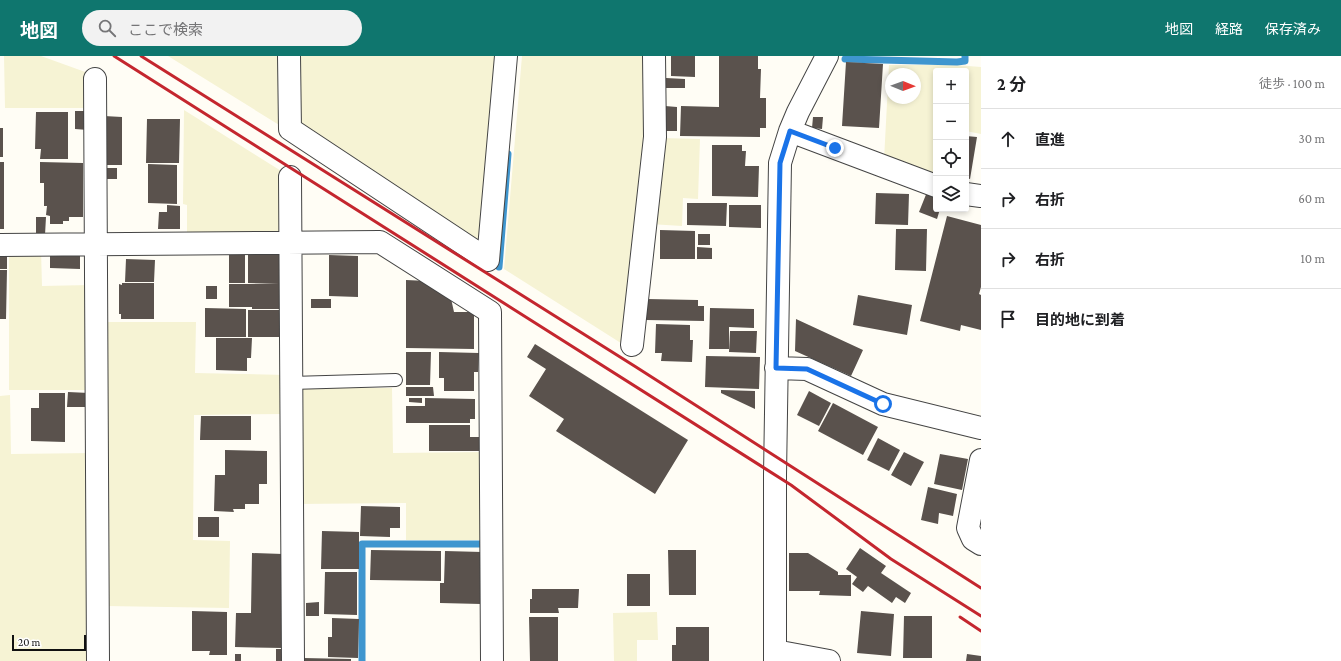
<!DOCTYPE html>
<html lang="ja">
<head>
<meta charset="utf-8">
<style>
	body { margin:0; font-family:"Crimson Pro","Noto Sans JP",serif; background:#f2f2f2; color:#202124 }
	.controls { position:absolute; right:12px; top:12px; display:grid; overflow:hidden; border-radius:4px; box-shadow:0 2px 6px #0003 }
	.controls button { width:36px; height:36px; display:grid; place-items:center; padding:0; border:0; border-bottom:1px solid #e0e0e0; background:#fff; color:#202124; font:20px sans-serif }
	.compass { position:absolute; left:885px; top:12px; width:36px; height:36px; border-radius:50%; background:#fff; box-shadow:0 2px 6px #0003; rotate:91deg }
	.scale { position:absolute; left:12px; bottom:10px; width:74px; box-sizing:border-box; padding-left:4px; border:2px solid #111; border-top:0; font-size:11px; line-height:14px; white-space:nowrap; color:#111; -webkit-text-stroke:3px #fff; paint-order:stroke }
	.stop { position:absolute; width:12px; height:12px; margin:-9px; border:3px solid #1a73e8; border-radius:50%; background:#fff }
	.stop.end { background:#1a73e8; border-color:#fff; box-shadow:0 1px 4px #0008 }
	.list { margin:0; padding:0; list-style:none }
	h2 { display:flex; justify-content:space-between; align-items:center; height:52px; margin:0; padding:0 16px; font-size:17px }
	h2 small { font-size:13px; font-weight:400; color:#757577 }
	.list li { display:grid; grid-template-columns:26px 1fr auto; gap:12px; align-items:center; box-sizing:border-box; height:60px; padding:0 16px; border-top:1px solid #e0e0e0 }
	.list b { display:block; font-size:15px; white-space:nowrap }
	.list em { font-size:13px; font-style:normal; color:#757577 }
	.icon { flex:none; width:22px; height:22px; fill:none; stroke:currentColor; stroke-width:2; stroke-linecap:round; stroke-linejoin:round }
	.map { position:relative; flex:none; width:981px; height:605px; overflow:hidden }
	header { display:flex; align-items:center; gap:24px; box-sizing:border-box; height:56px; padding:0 20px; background:#0f766e; color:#fff }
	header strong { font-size:19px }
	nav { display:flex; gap:22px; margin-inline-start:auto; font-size:14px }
	.search { width:280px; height:36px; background:#f2f2f2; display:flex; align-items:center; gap:10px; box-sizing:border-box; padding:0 14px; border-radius:22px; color:#757577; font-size:15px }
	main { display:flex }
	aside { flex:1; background:#fff }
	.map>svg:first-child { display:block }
	.farmland { fill:#f6f3d4; fill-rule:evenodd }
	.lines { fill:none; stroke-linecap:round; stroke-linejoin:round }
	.stream { stroke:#3f96cf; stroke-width:7 }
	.building { fill:#5a524d }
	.lane-casing { stroke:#444; stroke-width:14 }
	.street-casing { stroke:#444; stroke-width:24 }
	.lane { stroke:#fff; stroke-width:12 }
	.street { stroke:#fff; stroke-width:22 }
	.rail { stroke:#c4262e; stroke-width:3 }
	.route { stroke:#1a73e8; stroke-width:5 }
</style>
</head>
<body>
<header>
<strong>地図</strong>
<div class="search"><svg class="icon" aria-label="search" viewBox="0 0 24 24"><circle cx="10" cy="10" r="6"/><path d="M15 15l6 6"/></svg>ここで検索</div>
<nav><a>地図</a><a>経路</a><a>保存済み</a></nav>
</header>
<main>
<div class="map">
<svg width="981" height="605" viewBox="0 0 981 605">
	<rect width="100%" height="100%" fill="#fffdf5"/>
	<!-- farmland -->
	<path class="farmland" d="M4,0h37l47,17 1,35h-84z
		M168,0h116v72z
		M295,0h206l-17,192 -188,-121z
		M522,0h123l3,88 -24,201 -120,-76z
		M889,9h66l26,2v67l-15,-3v-60h-30v108l-52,-19zM891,18h24v24h-24z
		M184,54l102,64 1,61h-100v-30l-4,-1z
		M662,82l38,1 -2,60 -15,-1 -1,28 -32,-2z
		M41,194l1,36 48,-1 1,105h-82v-139z
		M103,266h93l-1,51 91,2v39l-92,1 -1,125 37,1 -1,67 -123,-2z
		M297,332h95l1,65 92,-1v88h-79v-37l-109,1z
		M10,339l1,59 81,-1 2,208h-94v-265z
		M657,556l1,28h-21v21h-23l-1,-48z"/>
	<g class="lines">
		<!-- stream -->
		<path class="stream" d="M845,3l112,3 8,-1v-5
			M499,211l9,-113
			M362,605v-117h123"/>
	</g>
	<!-- building -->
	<path class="building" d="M671,0h24v21l-24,-1z
		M719,0h39v13h3l-1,29h6v30h-6v9l-80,-1 1,-30 38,1z
		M846,6l37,2 -4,64 -37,-2z
		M666,22l19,1v9h-19z
		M665,50l12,1v24h-12z
		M75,55h13v19l-13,-1z
		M36,56h32v47h-28l1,-10h-6z
		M104,60l18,1v48h-18z
		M813,61h10l-1,12 -10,-1z
		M147,63h33l-1,44h-33z
		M0,72h3v29h-3z
		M966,80l11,1 -7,42 -4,-1z
		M712,89h30v6h4l-1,15h14l-1,31 -46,-1z
		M0,106h4v67h-4z
		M40,106l43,1v54h-14v4h-6v3h-13v-8l-4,-1 1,-9h-3v-23h-4z
		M148,108l29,1v39l-29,-1z
		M103,112h14v11h-14z
		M927,136l9,4v13h4l-3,10 -18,-7z
		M876,137l33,1 -1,31 -33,-1z
		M687,147h40l-1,23 -39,-1z
		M167,149l13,1v23h-22l1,-17h8z
		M729,149h32v23l-32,-1z
		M947,160l34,9v62l-2,7 2,1v35l-20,-5 -1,6 -40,-10z
		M36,161h10l-1,18h-9z
		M896,173h31l-1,42 -31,-1z
		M660,174l35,1v28h-35z
		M698,178h12v11h-12z
		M697,191l15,1v11h-15z
		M0,197h7v16h-7z
		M50,197l30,1v15l-30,-1z
		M229,198h16v29h-16z
		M248,198l32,1 -1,29 -31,-1z
		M329,199l29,1v41l-29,-1z
		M126,203l29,1 -1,22h-29z
		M0,214h7l-1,49h-6z
		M406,224l21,1 23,13 4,18h20v37l-68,-1z
		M122,227h32v36h-33v-5h-2v-30l3,1z
		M229,228h23v23h-23z
		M252,228h28v25h-28z
		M206,230h11v13h-11z
		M858,239l54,10 -5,30 -54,-10z
		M311,243h20v9h-20z
		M647,243l51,1v6h6v15l-58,-1z
		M205,252l41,1v28h-41z
		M710,252l44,1v19l-25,-1v22h-20z
		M248,254h33v27h-33z
		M796,263l67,31 -12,26 -56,-25z
		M656,268l34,1v15h3l-1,22 -31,-1 1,-8h-7z
		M730,275h27l-1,22 -27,-1z
		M216,282h36l-1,20h-4v13l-31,-1z
		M535,288l153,96 -33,54 -99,-63 8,-12 -35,-23 17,-27 -19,-12z
		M406,296h25l-1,33h-24z
		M439,296l40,1 -1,19h-4v19h-30v-13h-5z
		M706,300l54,1 -1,32 -54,-2z
		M406,331h27l1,9h-28z
		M721,334l34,1v18l-34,-16z
		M809,335l22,12 -12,23 -22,-11z
		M68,336l21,1v14h-22z
		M39,337h26v49l-34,-1v-33h8z
		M409,342h13v5l-13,-1z
		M425,342l50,1v20h-5v4h-64v-17h19z
		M833,347l45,24 -15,28 -45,-24z
		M201,360h50v24h-51z
		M429,369h41v12h12l-1,14h-52z
		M878,382l22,12 -11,21 -22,-11z
		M225,394l42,1v33h-8v20h-14v5h-12l1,3 -20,-1 1,-36h10z
		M904,396l20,10 -13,24 -20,-11z
		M940,398l28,5 -6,31 -28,-6z
		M928,431l29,7 -4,22 -14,-3 -1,11 -17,-4z
		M361,450l39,1v21h-10v9l-30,-1z
		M198,461h21v20h-21z
		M322,475l37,1v37h-38z
		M860,492l26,18 -5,7 30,20 -6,10 -9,-6 -4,6 -24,-17 -5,6 -11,-8 5,-7 -11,-8z
		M371,494l70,1v30l-71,-1z
		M668,494h28v45h-27z
		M445,495l37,1 -1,52 -41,-1v-20h4z
		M252,497l31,1v94l-48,-1 1,-34h15z
		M789,497h19l30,19v3h13v21l-32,-1 1,-4h-31z
		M325,516h32v43l-33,-1z
		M627,518h23v32h-23z
		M532,533h47l-1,19h-20l1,5h-29v-14h2z
		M319,546v14h-13v-13z
		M192,555l35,1v43h-18l1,-4h-18z
		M861,555l33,3 -3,42 -34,-3z
		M904,560h28v42h-29z
		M529,561h29v44h-28z
		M332,562l27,1 -1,39 -30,-1v-20h4z
		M676,571h33v34h-37v-16h4z
		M276,593h7l-1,12h-6z
		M235,598h6v7h-6z
		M967,598l14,2v5h-15z
		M303,602l48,1v2h-48z"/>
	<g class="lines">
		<defs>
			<path id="lane" d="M291,327l105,-3"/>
			<path id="street" d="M289,0l1,73 198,131 18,-204
				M95,23l3,582
				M790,75l146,55
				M290,121l3,484
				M966,138l15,2
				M0,189l380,-3 110,70 2,349
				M632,289l23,-208 -1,-81
				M776,312l31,1 76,35 98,24
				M981,404l-13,68 5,11 8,5
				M775,595l54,10
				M775,605v-186l5,-312 10,-32 8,-19 29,-56"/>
		</defs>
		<!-- lane casing -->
		<use href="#lane" class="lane-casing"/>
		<!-- street casing -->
		<use href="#street" class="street-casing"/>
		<!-- lane -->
		<use href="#lane" class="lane"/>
		<!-- street -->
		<use href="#street" class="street"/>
		<!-- rail -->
		<path class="rail" d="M114,0l677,429 100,74 90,57
			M141,0l495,311 345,221
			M960,561l21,14"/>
	</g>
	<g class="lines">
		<!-- route -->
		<path class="route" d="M835,92l-45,-17 -10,32 -4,205 31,1 76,35"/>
	</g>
</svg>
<div class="controls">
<button>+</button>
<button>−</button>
<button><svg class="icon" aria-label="locate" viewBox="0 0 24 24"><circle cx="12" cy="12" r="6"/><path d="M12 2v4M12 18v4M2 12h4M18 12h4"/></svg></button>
<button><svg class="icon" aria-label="layers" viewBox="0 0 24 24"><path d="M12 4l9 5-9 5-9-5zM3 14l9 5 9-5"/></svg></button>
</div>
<svg class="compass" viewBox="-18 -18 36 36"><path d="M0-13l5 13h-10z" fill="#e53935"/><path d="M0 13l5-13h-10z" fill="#757577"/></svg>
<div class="scale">20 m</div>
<div class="stop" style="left:883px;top:348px"></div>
<div class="stop end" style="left:835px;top:92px"></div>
</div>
<aside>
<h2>2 分<small>徒歩 · 100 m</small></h2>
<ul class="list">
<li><svg class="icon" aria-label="ahead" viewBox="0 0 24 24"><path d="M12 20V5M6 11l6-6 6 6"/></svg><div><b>直進</b></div><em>30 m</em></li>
<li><svg class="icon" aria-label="right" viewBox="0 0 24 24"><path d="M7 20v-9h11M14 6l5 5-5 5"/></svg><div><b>右折</b></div><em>60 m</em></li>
<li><svg class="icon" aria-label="right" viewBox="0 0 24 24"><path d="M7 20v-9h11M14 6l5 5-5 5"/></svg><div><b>右折</b></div><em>10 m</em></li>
<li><svg class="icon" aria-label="arrive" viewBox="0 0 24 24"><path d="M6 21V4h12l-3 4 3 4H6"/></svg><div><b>目的地に到着</b></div></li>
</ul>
</aside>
</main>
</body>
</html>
